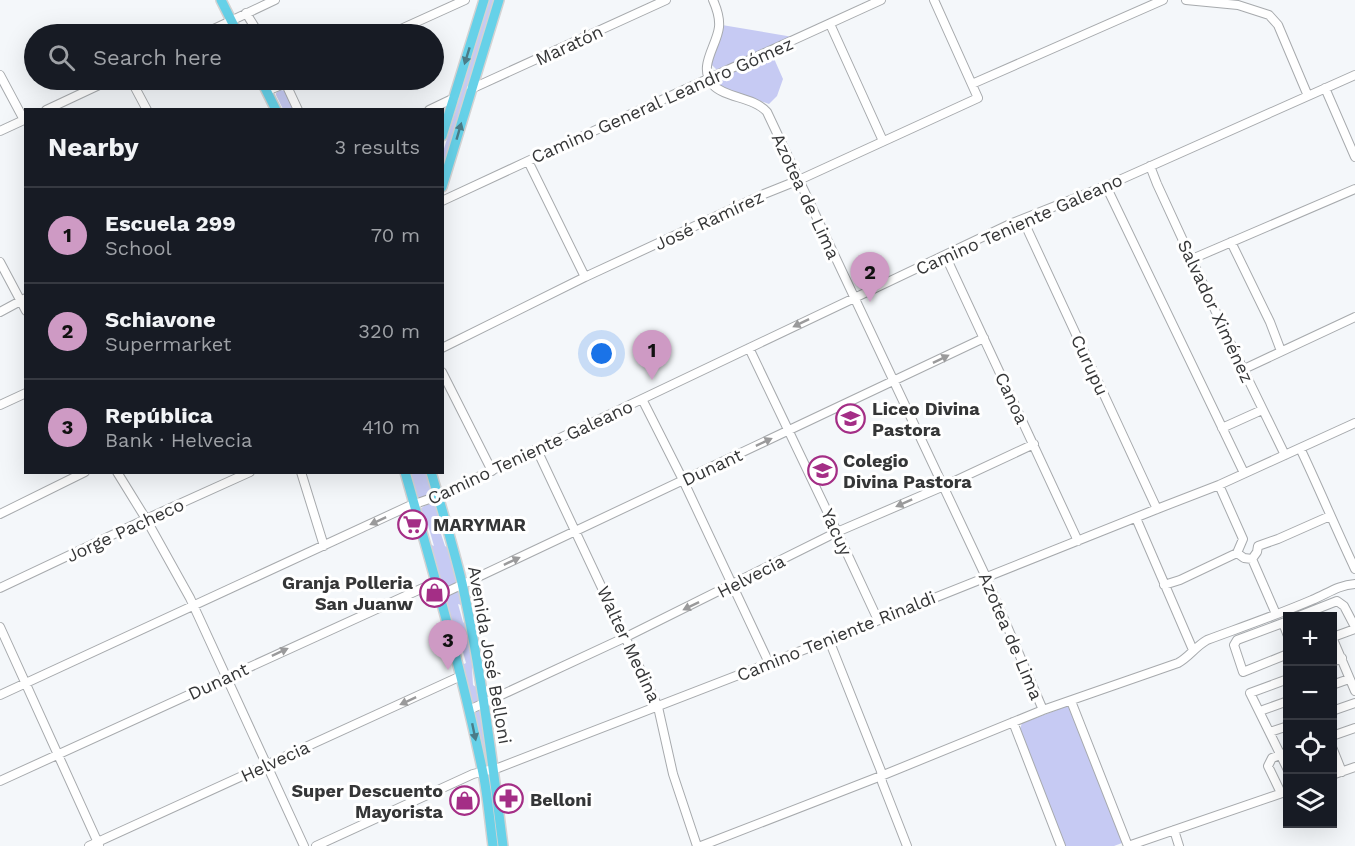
<!DOCTYPE html>
<html lang="en">
<head>
<meta charset="utf-8">
<style>
	body { margin:0; font-family:"Work Sans",sans-serif; background:#242831; color:#f1f3f6 }
	.controls { position:absolute; right:18px; bottom:18px; display:grid; overflow:hidden; border-radius:0px; box-shadow:0 6px 24px #0002 }
	.controls button { width:54px; height:54px; display:grid; place-items:center; padding:0; border:0; border-bottom:2px solid #363941; background:#171b24; color:#f1f3f6; font:30px sans-serif }
	.you { position:absolute; left:602px; top:354px; width:21px; height:21px; margin:-15px; border:4px solid #fff; border-radius:50%; background:#1a73e8; box-shadow:0 0 0 9px #1a73e833 }
	.badge { display:grid; place-items:center; width:39px; height:39px; border-radius:50%; background:#ce9ac4; color:#111; font-size:20px; font-weight:700 }
	.pin { position:absolute; translate:-50% -50px; filter:drop-shadow(0 2px 3px #0008) }
	.pin::after { content:''; position:absolute; top:32px; width:21px; height:18px; background:inherit; clip-path:polygon(0 0,100% 0,50% 100%) }
	.list { margin:0; padding:0; list-style:none }
	h2 { display:flex; justify-content:space-between; align-items:center; height:78px; margin:0; padding:0 24px; font-size:26px }
	h2 small { font-size:20px; font-weight:400; color:#9ea1a6 }
	.list li { display:grid; grid-template-columns:39px 1fr auto; gap:18px; align-items:center; box-sizing:border-box; height:96px; padding:0 24px; border-top:2px solid #363941 }
	.list b { display:block; font-size:22px; white-space:nowrap }
	.list p { margin:0; font-size:20px; white-space:nowrap; color:#9ea1a6 }
	.list em { font-size:20px; font-style:normal; color:#9ea1a6 }
	.icon { flex:none; width:33px; height:33px; fill:none; stroke:currentColor; stroke-width:2; stroke-linecap:round; stroke-linejoin:round }
	.map { position:relative; flex:none; width:1355px; height:846px; overflow:hidden }
	.search { position:absolute; background:#171b24; box-shadow:0 6px 24px #0002; left:24px; top:24px; width:420px; height:66px; display:flex; align-items:center; gap:15px; box-sizing:border-box; padding:0 21px; border-radius:33px; color:#9ea1a6; font-size:22px }
	.panel { position:absolute; background:#171b24; box-shadow:0 6px 24px #0002; left:24px; top:108px; width:420px; height:366px; border-radius:0px }
	.map>svg:first-child { display:block }
	.green { fill:#c6caf3 }
	.lines { fill:none; stroke-linecap:round; stroke-linejoin:round }
	.minor-casing { stroke:#a7aaad; stroke-width:10 }
	.major-casing { stroke:#d3d3d3; stroke-width:12 }
	.minor { stroke:#fff; stroke-width:8 }
	.major { stroke:#66d1e8; stroke-width:9 }
	.oneway { fill:#4b7c87 }
	.oneway2 { fill:#9a9a9b }
	.labels { text-anchor:middle; dominant-baseline:central; stroke-width:6; stroke-linejoin:round; paint-order:stroke }
	.street-label { font-size:18px; fill:#353637; stroke:#fff }
	.poi-label { font-size:18px; font-weight:bold; fill:#353637; stroke:#fff; text-anchor:start }
</style>
</head>
<body>
<div class="map">
<svg width="1355" height="846" viewBox="0 0 1355 846">
	<rect width="100%" height="100%" fill="#f4f7fa"/>
	<!-- green -->
	<path class="green" d="M489,0h6l-52,171v-19z
		M722,25l71,12 -72,33 -5,-1 -5,-5 10,-31z
		M772,54l11,25 -6,17 -8,8 -46,-16 -3,-2 -1,-5 4,-5z
		M280,90l7,1 8,18h-12l-7,-14v-2z
		M408,473h19l6,21 -10,7 -7,-2z
		M435,502l1,1 6,17 -5,-3 -1,2 9,27 5,3 8,29v6l-14,6 -3,-3 -13,-44 6,3 -6,-21 -6,-3 -3,-12 5,-4z
		M458,591h2l4,15 -6,-2 5,18 5,4 9,43 -5,-1 1,17 6,4 2,12 -10,4 -11,-43 4,2 2,-1 -5,-18 -5,-4 -11,-38c1,-8 6,-9 13,-12z
		M1065,707h5l52,134v2l-8,3h-49l-45,-117 2,-6z
		M480,710h1l9,55 -7,1 -10,-52z"/>
	<g class="lines">
		<defs>
			<path id="minor" d="M713,0c4,9 7,17 6,27 -2,19 -22,40 -6,58 12,13 41,12 54,27l219,465 57,133
				M1186,0l52,5 31,10 9,10 30,71
				M246,13l13,21
				M830,24l53,117
				M203,34l72,-34
				M390,34l75,-34
				M0,75l24,45
				M131,80l16,30
				M284,80l14,30
				M972,84l191,-84
				M1325,88l30,69
				M471,89l195,-89
				M267,91l26,-11
				M46,110l64,-30
				M429,110l25,-12
				M0,131l26,-12
				M528,161l57,116
				M1150,166l7,18 70,152 58,119
				M1106,186l138,287
				M442,201l86,-40 353,-161
				M1023,220l134,289
				M1231,242l39,80 11,29
				M945,255l133,286
				M1192,259l163,-70
				M0,262l26,49
				M0,312l26,-14
				M442,348l143,-71 179,-83 35,-14 179,-82 -44,-98
				M749,348l88,184 41,88
				M1244,369l111,-52
				M442,372l50,99
				M642,399l41,81 86,183
				M0,405l26,-12
				M1222,428l40,-18
				M1300,448c19,40 36,81 55,121
				M537,450l121,257 15,67 24,72
				M117,472l29,47 44,79 114,248
				M301,472l23,74
				M1219,485l24,54 -6,14
				M0,514l85,-42
				M1136,518l57,132
				M1252,559l24,55
				M1164,585l16,-5 57,-27 7,5 8,1 5,-7 1,-6 20,-7 52,-23
				M0,588l146,-69 104,-47
				M440,595l544,-257
				M1299,616l38,-15 7,5 11,21
				M1288,621l-51,19 -3,5 9,27 45,-18
				M1283,623l5,13
				M0,627l99,218
				M1332,637l23,54
				M1333,637l22,-8
				M829,640l52,131 1,11 25,64
				M1332,662l10,-4
				M1288,679l-38,14 38,77
				M1332,685l17,-6
				M0,695l409,-189 29,-10 572,-272 96,-38 249,-111
				M1071,701l57,145
				M469,710l157,-73 211,-105 107,-46 90,-42
				M1260,711l28,-10
				M1332,711l23,-8
				M1013,722l48,124
				M1270,732l18,-6
				M1332,736l23,-8
				M1332,747l10,25
				M1332,775l23,-8
				M0,781l436,-199
				M1281,793l-13,-27 4,-8 16,-6
				M1174,830l5,16
				M89,846l372,-170
				M316,846l157,-72 25,-6 331,-128 328,-131 62,-24 136,-62
				M701,846l180,-70 162,-66 135,-47c11,-6 17,-16 29,-23 35,-13 70,-25 105,-40 15,-6 26,-15 43,-16
				M1128,846l160,-55"/>
			<path id="major" d="M221,0l17,34
				M261,80l15,30
				M442,136l42,-136
				M442,187l57,-187
				M405,472c29,102 58,203 79,306 4,22 6,45 9,68
				M431,472c11,37 22,74 31,111 19,87 30,175 41,263"/>
		</defs>
		<!-- minor casing -->
		<use href="#minor" class="minor-casing"/>
		<!-- major casing -->
		<use href="#major" class="major-casing"/>
		<!-- minor -->
		<use href="#minor" class="minor"/>
		<!-- major -->
		<use href="#major" class="major"/>
	</g>
	<!-- one-way arrows -->
	<defs><path id="oneway-solid" d="M-6-.8H1V-3.2L6.5 0L1 3.2V.8H-6Z" transform="scale(1.5)"/></defs>
	<g class="oneway">
		<use href="#oneway-solid" transform="translate(467 56) rotate(107)"/>
		<use href="#oneway-solid" transform="translate(459 131) rotate(-74)"/>
		<use href="#oneway-solid" transform="translate(474 732) rotate(78)"/>
	</g>
	<g class="oneway2">
		<use href="#oneway-solid" transform="translate(801 323) rotate(154)"/>
		<use href="#oneway-solid" transform="translate(941 359) rotate(-26)"/>
		<use href="#oneway-solid" transform="translate(764 442) rotate(-25)"/>
		<use href="#oneway-solid" transform="translate(904 503) rotate(156)"/>
		<use href="#oneway-solid" transform="translate(378 521) rotate(155)"/>
		<use href="#oneway-solid" transform="translate(512 561) rotate(-25)"/>
		<use href="#oneway-solid" transform="translate(691 606) rotate(154)"/>
		<use href="#oneway-solid" transform="translate(280 652) rotate(-25)"/>
		<use href="#oneway-solid" transform="translate(408 701) rotate(155)"/>
	</g>
	<!-- icons -->
	<defs>
		<symbol id="school-ring" viewBox="-11 -11 22 22"><circle r="9.5" fill="#fff" stroke="#a42e86" stroke-width="1.5"/><path d="M0-5L7-2L0 1L-7-2ZM-4 1L0 2.5L4 1V4Q0 6-4 4Z" fill="#a42e86"/></symbol>
		<symbol id="supermarket-ring" viewBox="-11 -11 22 22"><circle r="9.5" fill="#fff" stroke="#a42e86" stroke-width="1.5"/><path d="M-6-5.5h2.5l.6 2H6L4.5 2H-2.5L-4.4-4H-6ZM-1.5 3.2a1.3 1.3 0 1 0 .1 0ZM3 3.2a1.3 1.3 0 1 0 .1 0Z" fill="#a42e86"/></symbol>
		<symbol id="shop-ring" viewBox="-11 -11 22 22"><circle r="9.5" fill="#fff" stroke="#a42e86" stroke-width="1.5"/><path d="M-5-2.5h2.3a2.7 3.5 0 0 1 5.4 0H5L5.5 6h-11ZM-1.5-2.5h3a1.5 2.3 0 0 0-3 0Z" fill="#a42e86"/></symbol>
		<symbol id="pharmacy-ring" viewBox="-11 -11 22 22"><circle r="9.5" fill="#fff" stroke="#a42e86" stroke-width="1.5"/><path d="M-2-6h4v4h4v4h-4v4h-4v-4h-4v-4h4Z" fill="#a42e86"/></symbol>
	</defs>
	<g fill-rule="evenodd">
		<use href="#school-ring" x="834" y="402" width="33" height="33"/>
		<use href="#school-ring" x="806" y="454" width="33" height="33"/>
		<use href="#supermarket-ring" x="396" y="508" width="33" height="33"/>
		<use href="#shop-ring" x="418" y="576" width="33" height="33"/>
		<use href="#pharmacy-ring" x="492" y="782" width="33" height="33"/>
		<use href="#shop-ring" x="448" y="784" width="33" height="33"/>
	</g>
	<g class="labels">
		<!-- street labels -->
		<g class="street-label">
			<text transform="translate(569 45) rotate(-25)">Maratón</text>
			<text transform="translate(662 100) rotate(-24)">Camino General Leandro Gómez</text>
			<text transform="translate(806 196) rotate(65)">Azotea de Lima</text>
			<text transform="translate(709 220) rotate(-25)">José Ramírez</text>
			<text transform="translate(1019 224) rotate(-24)">Camino Teniente Galeano</text>
			<text transform="translate(1216 311) rotate(65)">Salvador Ximénez</text>
			<text transform="translate(1090 365) rotate(65)">Curupu</text>
			<text transform="translate(1012 398) rotate(65)">Canoa</text>
			<text transform="translate(530 452) rotate(-25)">Camino Teniente Galeano</text>
			<text transform="translate(712 467) rotate(-25)">Dunant</text>
			<text transform="translate(125 530) rotate(-25)">Jorge Pacheco</text>
			<text transform="translate(837 532) rotate(65)">Yacuy</text>
			<text transform="translate(751 576) rotate(-27)">Helvecia</text>
			<text transform="translate(836 636) rotate(-22)">Camino Teniente Rinaldi</text>
			<text transform="translate(1011 636) rotate(67)">Azotea de Lima</text>
			<text transform="translate(629 644) rotate(65)">Walter Medina</text>
			<text transform="translate(490 655) rotate(80)">Avenida José Belloni</text>
			<text transform="translate(218 681) rotate(-25)">Dunant</text>
			<text transform="translate(275 761) rotate(-25)">Helvecia</text>
		</g>
		<!-- poi labels -->
		<g class="poi-label">
			<text x="872" y="408">Liceo Divina<tspan x="872" dy="21">Pastora</tspan></text>
			<text x="843" y="460">Colegio<tspan x="843" dy="21">Divina Pastora</tspan></text>
			<text x="433" y="524">MARYMAR</text>
			<text x="413" y="582" text-anchor="end">Granja Polleria<tspan x="413" dy="21">San Juanw</tspan></text>
			<text x="443" y="790" text-anchor="end">Super Descuento<tspan x="443" dy="21">Mayorista</tspan></text>
			<text x="530" y="799">Belloni</text>
		</g>
	</g>
</svg>
<div class="controls">
<button>+</button>
<button>−</button>
<button><svg class="icon" aria-label="locate" viewBox="0 0 24 24"><circle cx="12" cy="12" r="6"/><path d="M12 2v4M12 18v4M2 12h4M18 12h4"/></svg></button>
<button><svg class="icon" aria-label="layers" viewBox="0 0 24 24"><path d="M12 4l9 5-9 5-9-5zM3 14l9 5 9-5"/></svg></button>
</div>
<div class="you"></div>
<div class="pin badge" style="left:652px;top:380px">1</div>
<div class="pin badge" style="left:870px;top:302px">2</div>
<div class="pin badge" style="left:448px;top:670px">3</div>
<div class="search"><svg class="icon" aria-label="search" viewBox="0 0 24 24"><circle cx="10" cy="10" r="6"/><path d="M15 15l6 6"/></svg>Search here</div>
<section class="panel">
<h2>Nearby<small>3 results</small></h2>
<ul class="list">
<li><span class="badge">1</span><div><b>Escuela 299</b><p>School</p></div><em>70 m</em></li>
<li><span class="badge">2</span><div><b>Schiavone</b><p>Supermarket</p></div><em>320 m</em></li>
<li><span class="badge">3</span><div><b>República</b><p>Bank · Helvecia</p></div><em>410 m</em></li>
</ul>
</section>
</div>
</body>
</html>
